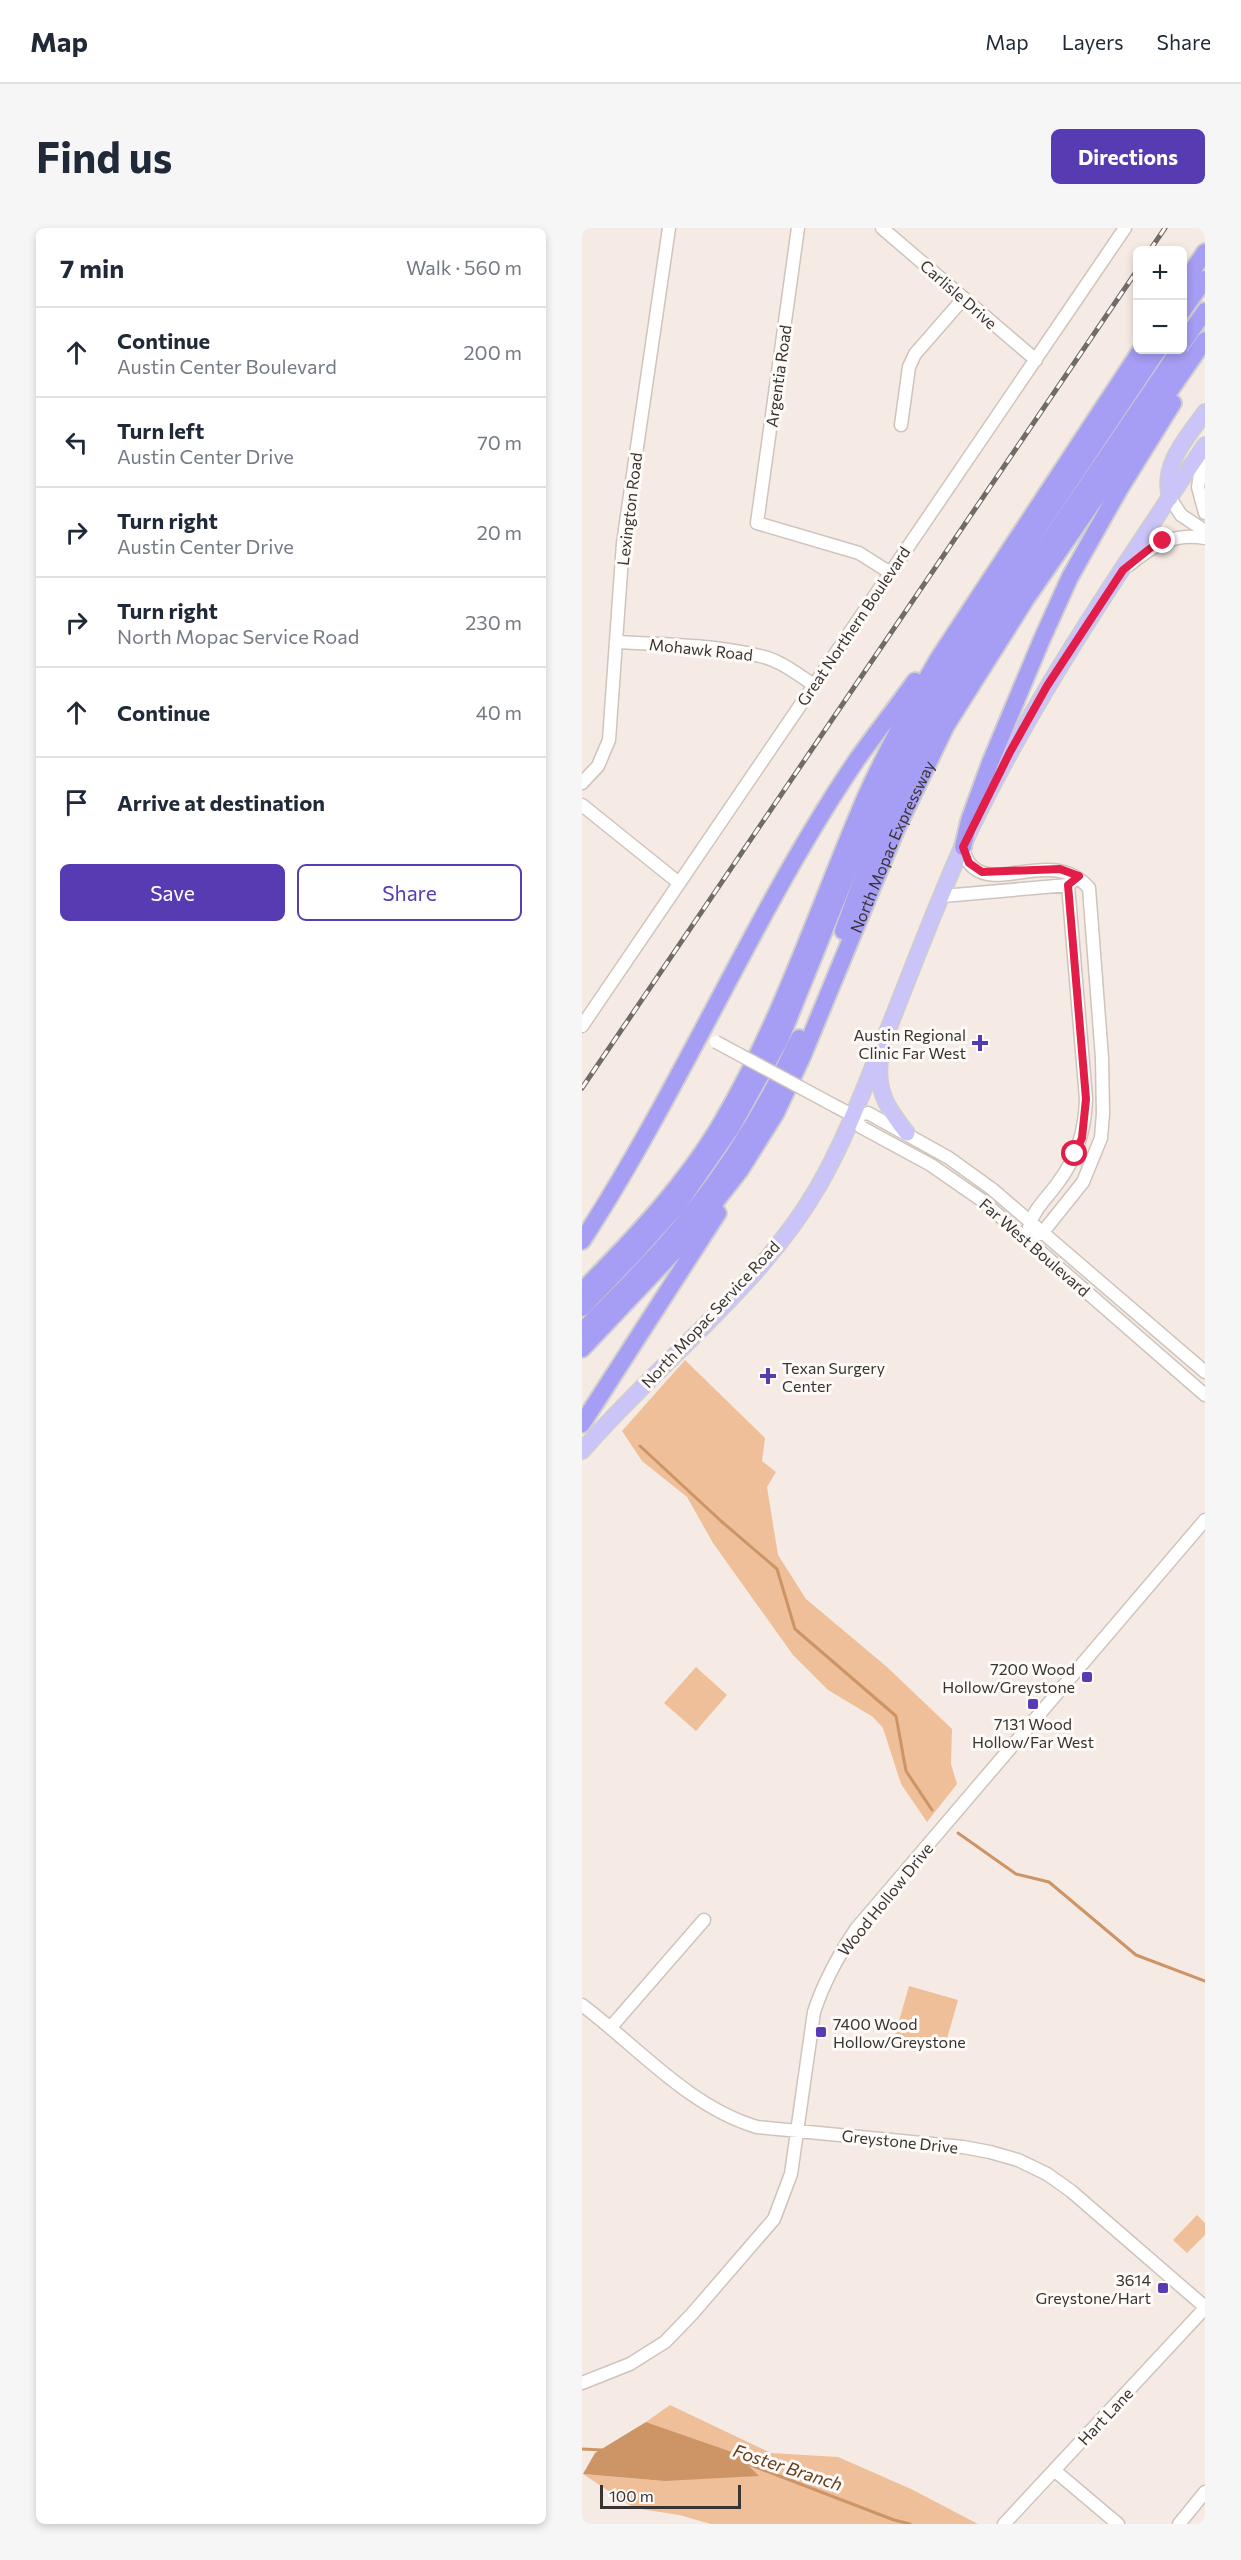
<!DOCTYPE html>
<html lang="en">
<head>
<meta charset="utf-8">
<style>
	body { margin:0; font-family:Commissioner,sans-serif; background:#f6f6f7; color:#1f2937 }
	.controls { position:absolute; right:18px; top:18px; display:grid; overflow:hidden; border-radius:9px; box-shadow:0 3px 9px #0003 }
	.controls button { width:54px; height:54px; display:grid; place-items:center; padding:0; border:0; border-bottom:2px solid #e0e1e3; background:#fff; color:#1f2937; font:30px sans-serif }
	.scale { position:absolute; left:18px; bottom:15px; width:141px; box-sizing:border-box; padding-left:6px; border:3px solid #383431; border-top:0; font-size:16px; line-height:21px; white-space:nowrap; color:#383431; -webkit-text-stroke:4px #fefaf7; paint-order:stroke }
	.stop { position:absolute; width:18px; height:18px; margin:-14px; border:4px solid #e11d48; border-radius:50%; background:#fff }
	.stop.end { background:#e11d48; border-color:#fff; box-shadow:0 2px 6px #0008 }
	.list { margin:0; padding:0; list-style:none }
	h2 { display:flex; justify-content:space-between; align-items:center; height:78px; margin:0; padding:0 24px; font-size:26px }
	h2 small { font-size:20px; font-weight:400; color:#747a83 }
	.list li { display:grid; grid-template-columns:39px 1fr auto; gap:18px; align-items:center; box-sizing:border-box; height:90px; padding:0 24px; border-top:2px solid #e0e1e3 }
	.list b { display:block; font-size:22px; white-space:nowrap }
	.list p { margin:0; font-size:20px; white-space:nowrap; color:#747a83 }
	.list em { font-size:20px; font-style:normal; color:#747a83 }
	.actions { display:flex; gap:12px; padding:18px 24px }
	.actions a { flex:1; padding:14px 0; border:2px solid #563bb3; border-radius:9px; text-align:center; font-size:21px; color:#563bb3 }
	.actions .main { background:#563bb3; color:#fff }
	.icon { flex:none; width:33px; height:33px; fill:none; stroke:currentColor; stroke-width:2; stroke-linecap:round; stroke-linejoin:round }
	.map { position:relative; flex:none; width:623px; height:2296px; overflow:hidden; border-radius:9px }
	header { display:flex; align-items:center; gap:36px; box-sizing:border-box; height:84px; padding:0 30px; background:#fff; border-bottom:2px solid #e0e1e3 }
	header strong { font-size:28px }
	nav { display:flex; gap:33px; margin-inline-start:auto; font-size:21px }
	.intro { display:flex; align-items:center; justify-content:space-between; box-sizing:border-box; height:144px; padding:0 36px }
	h1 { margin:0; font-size:42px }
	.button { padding:15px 27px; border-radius:9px; background:#563bb3; color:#fff; font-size:21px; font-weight:700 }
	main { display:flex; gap:36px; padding:0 36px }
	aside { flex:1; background:#fff; border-radius:9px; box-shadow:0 3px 9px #0003 }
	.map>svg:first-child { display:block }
	.green { fill:#eebf99 }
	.water { fill:#cd9466 }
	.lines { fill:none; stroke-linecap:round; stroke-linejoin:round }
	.stream { stroke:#cd9466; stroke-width:3 }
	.minor-casing { stroke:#cec4bc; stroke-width:15 }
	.major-casing { stroke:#cfcece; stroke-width:18 }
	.highway-casing { stroke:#cfcece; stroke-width:20 }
	.minor { stroke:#fff; stroke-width:12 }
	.major { stroke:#cac4f8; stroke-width:15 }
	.highway { stroke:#a69df4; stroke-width:16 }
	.rail-casing { stroke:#716b67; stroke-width:5 }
	.rail { stroke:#fefaf7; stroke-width:3; stroke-dasharray:9; stroke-linecap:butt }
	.minor-bridge-casing { stroke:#cec4bc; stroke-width:15; stroke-linecap:butt }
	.minor-bridge { stroke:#fff; stroke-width:12 }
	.route { stroke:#e11d48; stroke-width:8 }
	.poi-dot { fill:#563bb3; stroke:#fefaf7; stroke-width:2 }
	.labels { text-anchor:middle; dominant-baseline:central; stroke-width:6; stroke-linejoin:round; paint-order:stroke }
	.street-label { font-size:16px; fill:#383431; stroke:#fefaf7 }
	.poi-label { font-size:16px; fill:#383431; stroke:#fefaf7; text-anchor:end }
	.water-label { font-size:18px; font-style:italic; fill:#643d1b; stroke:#fefaf7 }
</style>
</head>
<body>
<header>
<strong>Map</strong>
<nav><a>Map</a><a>Layers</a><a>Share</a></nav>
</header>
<div class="intro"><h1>Find us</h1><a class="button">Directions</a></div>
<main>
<aside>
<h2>7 min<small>Walk · 560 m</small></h2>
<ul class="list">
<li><svg class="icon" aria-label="ahead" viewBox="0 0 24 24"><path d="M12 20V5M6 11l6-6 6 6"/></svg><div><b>Continue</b><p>Austin Center Boulevard</p></div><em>200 m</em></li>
<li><svg class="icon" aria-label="left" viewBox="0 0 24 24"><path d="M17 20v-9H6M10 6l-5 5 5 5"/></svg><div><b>Turn left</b><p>Austin Center Drive</p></div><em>70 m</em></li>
<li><svg class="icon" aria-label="right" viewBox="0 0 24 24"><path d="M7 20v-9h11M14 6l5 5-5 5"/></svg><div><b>Turn right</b><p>Austin Center Drive</p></div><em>20 m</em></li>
<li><svg class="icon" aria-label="right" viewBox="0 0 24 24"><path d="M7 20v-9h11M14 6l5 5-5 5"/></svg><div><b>Turn right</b><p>North Mopac Service Road</p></div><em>230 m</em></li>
<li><svg class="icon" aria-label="ahead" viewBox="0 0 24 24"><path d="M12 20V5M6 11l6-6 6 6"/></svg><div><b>Continue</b></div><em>40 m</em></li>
<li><svg class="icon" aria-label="arrive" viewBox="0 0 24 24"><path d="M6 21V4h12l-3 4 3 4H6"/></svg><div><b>Arrive at destination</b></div></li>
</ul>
<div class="actions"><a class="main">Save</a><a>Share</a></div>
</aside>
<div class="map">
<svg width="623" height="2296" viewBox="0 0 623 2296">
	<rect width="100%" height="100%" fill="#f6ebe4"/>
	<!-- green -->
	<path class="green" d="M103,1132l80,78 -3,23 14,11 -9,15 11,68 28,44 81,68 65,62 -1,35 6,20 -30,38 -26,-38 -18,-56 -10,-11 -45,-27 -35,-35 -80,-112 -26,-46 -45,-36 -20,-30z
		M114,1439l31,28 -31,36 -32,-28z
		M327,1758l49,14 -14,49 -49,-14z
		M615,1987l8,8v12l-18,18 -14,-13z
		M88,2177l101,48 67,4 73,32 67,35h-267l-32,-9 -45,-7 -51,-34 81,7 71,-28 -89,-31z"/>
	<!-- water -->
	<path class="water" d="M64,2194l89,31 24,23 -95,5 -81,-7 12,-21z"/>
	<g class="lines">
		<!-- stream -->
		<path class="stream" d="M58,1218l81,75 56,48 18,60 101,87 10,55 26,39
			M376,1605l58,41 33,8 87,73 69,26
			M0,2221l20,1
			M161,2234l151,58 16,4"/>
		<defs>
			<path id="minor" d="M216,0l-41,295 102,30 30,19
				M300,0l154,132
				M319,197l8,-58 6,-13 48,-55
				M622,222l-6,37 7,26
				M588,270l11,17 24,16
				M546,338c24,-20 45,-34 77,-28
				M34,414c46,2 99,3 144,14 20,4 37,18 54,29
				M0,555l16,-17 11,-26 14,-197 46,-315
				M0,577l97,78
				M381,619c2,8 4,16 11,21 26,22 80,-20 115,20l13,170 1,55 -2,25 -18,44 -40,50 -17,7
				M361,668l125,-11 5,-4
				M0,798l543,-798
				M253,878l19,10 7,11 70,38 49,34 225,196
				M272,888l14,-3 81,45 43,31 213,183
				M447,999c4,-17 18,-29 28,-43 20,-26 28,-53 29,-85l-18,-214
				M0,1777c56,42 107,102 175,122l206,20 27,5 28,8 29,14 24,17 134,116
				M29,1799l93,-107
				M0,2155l48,-19 35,-22 27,-28 82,-95 17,-45 23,-162c10,-31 24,-56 42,-83l349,-409
				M472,2242l64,54
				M422,2296l201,-216
				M597,2296l26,-32"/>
			<path id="major" d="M588,270c-9,-34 17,-60 35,-86
				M298,832c-4,32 8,49 27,73
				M0,1223c75,-87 178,-164 236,-264 24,-41 41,-86 59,-130 29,-71 55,-143 86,-212 66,-141 155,-271 242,-400"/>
			<g id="highway">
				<path d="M600,58l23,-34"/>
				<path d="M600,84l23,-33"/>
				<path d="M600,116l23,-33"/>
				<path d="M381,619l6,-26 21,-58 52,-124 28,-62 49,-87 54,-87"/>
				<path d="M261,703l38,-103 56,-114 45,-74 197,-290"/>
				<path d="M0,1013c63,-97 115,-202 170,-304 32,-60 66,-120 104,-176 19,-27 40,-53 59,-80"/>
				<path d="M0,1063c52,-53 104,-107 141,-171 60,-103 96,-215 143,-324 21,-47 46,-92 72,-137l203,-309"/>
				<path d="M0,1080l54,-56 42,-47 54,-78 48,-87 88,-218 56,-113 106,-168 128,-191"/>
				<path d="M0,1103c38,-38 76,-76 109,-117 43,-54 79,-114 108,-176"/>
				<path id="s1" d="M0,1121l106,-112 53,-68 35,-56 27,-58 93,-225 50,-104 80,-127 179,-259"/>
				<path d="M0,1196l136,-211"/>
			</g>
		</defs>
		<!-- minor casing -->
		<use href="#minor" class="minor-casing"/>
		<!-- major casing -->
		<use href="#major" class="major-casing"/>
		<!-- highway casing -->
		<use href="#highway" class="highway-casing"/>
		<!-- minor -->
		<use href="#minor" class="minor"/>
		<!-- major -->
		<use href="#major" class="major"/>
		<!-- highway -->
		<use href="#highway" class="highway"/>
		<defs>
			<path id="rail" d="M568,22l15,-22
				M0,860l556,-819"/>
		</defs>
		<!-- rail casing -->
		<use href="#rail" class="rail-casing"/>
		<!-- rail -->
		<use href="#rail" class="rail"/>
		<defs>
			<path id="minor-bridge" d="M134,814l119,64"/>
		</defs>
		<!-- minor-bridge casing -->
		<use href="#minor-bridge" class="minor-bridge-casing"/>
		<!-- minor-bridge -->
		<use href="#minor-bridge" class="minor-bridge"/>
	</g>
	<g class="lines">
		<!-- route -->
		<path class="route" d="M493,926l7,-16 4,-39 -18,-214 11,-9 -19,-7 -78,3 -13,-9 -6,-16 47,-95 37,-66 76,-116 30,-24 10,-5"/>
	</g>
	<!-- markers -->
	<g class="poi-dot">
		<path d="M395 806h6v6h6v6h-6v6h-6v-6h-6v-6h6z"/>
		<path d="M183 1139h6v6h6v6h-6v6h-6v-6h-6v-6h6z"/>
		<rect x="499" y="1443" width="12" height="12" rx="3"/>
		<rect x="445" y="1470" width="12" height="12" rx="3"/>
		<rect x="233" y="1798" width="12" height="12" rx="3"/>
		<rect x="575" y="2054" width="12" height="12" rx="3"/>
	</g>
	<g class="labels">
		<!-- street labels -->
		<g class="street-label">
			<text transform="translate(377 66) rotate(41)">Carlisle Drive</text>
			<text transform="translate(196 148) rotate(-82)">Argentia Road</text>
			<text transform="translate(47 281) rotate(-83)">Lexington Road</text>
			<text transform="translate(271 398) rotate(-56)">Great Northern Boulevard</text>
			<text transform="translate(119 421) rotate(6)">Mohawk Road</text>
			<text stroke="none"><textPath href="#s1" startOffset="597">North Mopac Expressway</textPath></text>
			<text transform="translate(453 1019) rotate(41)">Far West Boulevard</text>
			<text transform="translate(128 1086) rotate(-47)">North Mopac Service Road</text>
			<text transform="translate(303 1671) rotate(-51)">Wood Hollow Drive</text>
			<text transform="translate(318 1913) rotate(6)">Greystone Drive</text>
			<text transform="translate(523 2188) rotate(-47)">Hart Lane</text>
		</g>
		<!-- poi labels -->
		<g class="poi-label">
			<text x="384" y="806">Austin Regional<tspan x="384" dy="18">Clinic Far West</tspan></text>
			<text x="200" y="1139" text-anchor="start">Texan Surgery<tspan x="200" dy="18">Center</tspan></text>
			<text x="493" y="1440">7200 Wood<tspan x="493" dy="18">Hollow/Greystone</tspan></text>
			<text x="451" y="1495" text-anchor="middle">7131 Wood<tspan x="451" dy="18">Hollow/Far West</tspan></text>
			<text x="251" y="1795" text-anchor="start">7400 Wood<tspan x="251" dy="18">Hollow/Greystone</tspan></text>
			<text x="569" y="2051">3614<tspan x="569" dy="18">Greystone/Hart</tspan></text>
		</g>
		<!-- water labels -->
		<g class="water-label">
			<text transform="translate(206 2239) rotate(18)">Foster Branch</text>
		</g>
	</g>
</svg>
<div class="controls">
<button>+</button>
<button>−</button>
</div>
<div class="scale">100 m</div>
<div class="stop" style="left:493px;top:926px"></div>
<div class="stop end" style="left:581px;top:313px"></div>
</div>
</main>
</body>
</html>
